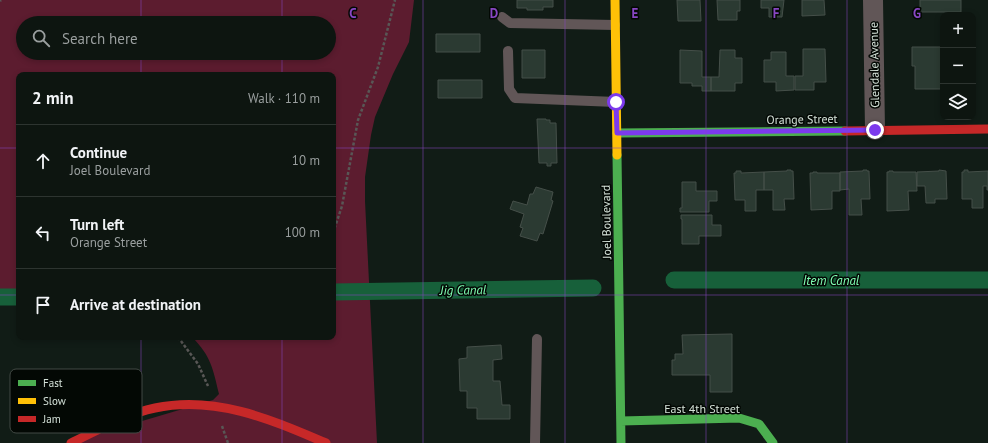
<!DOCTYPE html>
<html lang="en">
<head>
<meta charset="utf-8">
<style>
	body { margin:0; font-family:"PT Sans",sans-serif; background:#1b221e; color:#f1f3f6 }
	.controls { position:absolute; right:12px; top:12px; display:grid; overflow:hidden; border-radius:8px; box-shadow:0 2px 6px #0003 }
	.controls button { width:36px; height:36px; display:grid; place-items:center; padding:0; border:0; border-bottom:1px solid #2d3430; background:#0d1510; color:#f1f3f6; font:20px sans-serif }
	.stop { position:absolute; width:12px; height:12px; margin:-9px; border:3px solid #7c3aed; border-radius:50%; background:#fff }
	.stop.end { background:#7c3aed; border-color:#fff; box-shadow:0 1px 4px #0008 }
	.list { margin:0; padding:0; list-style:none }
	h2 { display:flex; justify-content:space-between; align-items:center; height:52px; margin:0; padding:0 16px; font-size:17px }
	h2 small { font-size:13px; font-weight:400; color:#9a9f9f }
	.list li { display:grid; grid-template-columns:26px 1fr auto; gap:12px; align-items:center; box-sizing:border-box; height:72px; padding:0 16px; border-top:1px solid #2d3430 }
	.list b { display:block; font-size:15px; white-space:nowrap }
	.list p { margin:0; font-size:13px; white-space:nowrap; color:#9a9f9f }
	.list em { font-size:13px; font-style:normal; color:#9a9f9f }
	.icon { flex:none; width:22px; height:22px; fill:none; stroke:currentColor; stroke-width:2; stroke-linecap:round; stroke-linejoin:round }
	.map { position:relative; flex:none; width:988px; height:443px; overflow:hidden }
	.search { position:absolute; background:#0d1510; box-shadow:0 2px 6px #0003; left:16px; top:16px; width:320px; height:44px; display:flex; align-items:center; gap:10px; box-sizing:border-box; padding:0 14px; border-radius:22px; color:#9a9f9f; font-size:15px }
	.panel { position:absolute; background:#0d1510; box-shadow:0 2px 6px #0003; left:16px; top:72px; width:320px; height:268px; border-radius:8px }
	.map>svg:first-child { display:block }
	.green { fill:#5c1c2f; fill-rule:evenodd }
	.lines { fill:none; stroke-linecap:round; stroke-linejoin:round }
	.canal { stroke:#17603a; stroke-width:17 }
	.building { fill:#2b3a32; stroke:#454f49 }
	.path { stroke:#595756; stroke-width:2.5; stroke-dasharray:3 2; stroke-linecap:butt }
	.lane { stroke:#615657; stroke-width:10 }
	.street { stroke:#615657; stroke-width:20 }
	.fast { stroke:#4caf50; stroke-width:9 }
	.slow { stroke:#ffc107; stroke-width:9 }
	.jam { stroke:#c62828; stroke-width:9 }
	.route { stroke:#7c3aed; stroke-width:5 }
	.grid { fill:none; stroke:#8847c3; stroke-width:1; stroke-opacity:0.55 }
	.labels { text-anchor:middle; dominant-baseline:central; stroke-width:3; stroke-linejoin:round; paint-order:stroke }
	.street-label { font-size:12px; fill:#d4e1d8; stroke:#030804 }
	.water-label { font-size:13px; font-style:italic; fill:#80feb3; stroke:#030804 }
	.key { fill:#030804; stroke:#424944; stroke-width:1 }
	.key-label { font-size:11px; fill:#d4e1d8 }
	.grid-label { font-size:13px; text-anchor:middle; font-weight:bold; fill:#8847c3; stroke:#030804; stroke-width:3; stroke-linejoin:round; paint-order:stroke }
</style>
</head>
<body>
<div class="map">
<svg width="988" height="443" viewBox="0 0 988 443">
	<rect width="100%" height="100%" fill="#111c16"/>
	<!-- green -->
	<path class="green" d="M0,0h414l-5,42 -16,32 -18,43 -4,18 -6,42v24l12,242h-309l145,-43 6,-6c-6,-25 -8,-38 -27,-57h141v-262h-314v219h-19zM23,23h306v30h-306z"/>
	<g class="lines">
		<!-- canal -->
		<path class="canal" d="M674,280h314
			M333,292l260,-4
			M0,297h19"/>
	</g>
	<!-- building -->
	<path class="building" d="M517,0h36v7h-10v3h-16v-2h-10z
		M677,0h23l1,21h-23z
		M717,0h23v11h-3v9h-19z
		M761,0h23l-2,17h-13v-9h-8z
		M802,0h22l1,15 -23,1z
		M920,0h41v12h-41z
		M436,34h44v18h-44z
		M912,47h31v42h-28v-23h-3z
		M803,49h22l1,33h-12v8h-19v-14h8z
		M522,50h23v28h-23z
		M680,50l22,1v26h9v14h-9v-5h-10v-3h-12z
		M720,50h15v8h7v25h-7v8h-24v-14h8z
		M771,52h15v24h8v14l-18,1v-9h-12v-22h7z
		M438,80h44v18h-44z
		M537,119h9v1h4v3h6l1,40h-6v3h-4v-3h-8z
		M787,170h4v1h2l1,28h-10l1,11h-12v-20h-9v-18l23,-1z
		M863,170h4v1h2l1,28h-9l1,16h-13v-26l-9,1v-18l23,-1z
		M939,170l7,1 1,28h-12v4h-9l-1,-17h-8v-14l22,-1z
		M964,170h4v2l20,-1v19h-1v-4h-4v22h-11v-9h-10v-27h2z
		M736,171h5v2l23,-1v18h-8v21h-11v-11h-10l-1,-27h2z
		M889,171h4v1h23l1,19h-9l1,19 -22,1v-39h2z
		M813,172h4v1h23v18h-8v18l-21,1 -1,-37h3z
		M682,182h14v9h21v10h-8v11h-29v-4h2z
		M536,187l17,5 -2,8 2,1 -10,33 -3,-1 -3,8 -17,-5 3,-8 -3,-1 4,-13 -14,-5 3,-8 14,4 3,-11h3z
		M681,215h31v10h9v11h-22v8h-17v-25h-1z
		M732,334v58h-22v-17h-38v-15h3v-6h8l-1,-19z
		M501,345l1,14 -9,1v21h7l2,24h8v14h-33v-11h-10v-17h-7l-1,-32 8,-1v-11z"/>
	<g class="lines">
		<!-- path -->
		<path class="path" d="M0,1l1,-1
			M333,233l9,-27 16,-86 20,-53 17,-67
			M178,337l20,27 10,22
			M222,426l6,17"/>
		<!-- lane -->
		<path class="lane" d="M502,17l8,6 105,2
			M508,51l1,38 6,9 101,4
			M535,443l2,-104"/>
		<!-- street -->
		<path class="street" d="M873,0l2,130"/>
		<!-- fast -->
		<path class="fast" d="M617,133l228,-2
			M617,155l4,288
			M621,421l118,-3 20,6 14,19"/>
		<!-- slow -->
		<path class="slow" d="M615,0l2,155"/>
		<!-- jam -->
		<path class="jam" d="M845,131l143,-2
			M71,443c27,-13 55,-29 84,-35 61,-13 117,12 171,35"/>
	</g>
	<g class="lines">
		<!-- route -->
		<path class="route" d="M616,102l1,31 258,-3"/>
	</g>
	<!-- grid -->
	<path class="grid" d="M141,0v23M282,0v23M423,0v443M565,0v443M706,0v443M847,0v443M141,53v22M282,53v22M0,148h19M333,148h655M0,295h19M333,295h655M141,337v106M282,337v106"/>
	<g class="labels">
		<!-- street labels -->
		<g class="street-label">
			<text transform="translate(874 65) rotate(-91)">Glendale Avenue</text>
			<text transform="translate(802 119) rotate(-1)">Orange Street</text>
			<text transform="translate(606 222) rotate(-91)">Joel Boulevard</text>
			<text x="702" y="408">East 4th Street</text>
		</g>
		<!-- water labels -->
		<g class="water-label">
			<text x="831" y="280">Item Canal</text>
			<text transform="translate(463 290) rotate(-1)">Jig Canal</text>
		</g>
	</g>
	<!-- legend -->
	<rect x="10" y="369" width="132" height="64" rx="6" class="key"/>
	<rect x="18" y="380" width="18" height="6" fill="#4caf50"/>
	<rect x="18" y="398" width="18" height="6" fill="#ffc107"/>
	<rect x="18" y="416" width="18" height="6" fill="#c62828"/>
	<g class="key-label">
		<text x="43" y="387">Fast</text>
		<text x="43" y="405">Slow</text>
		<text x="43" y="423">Jam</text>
	</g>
	<g class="grid-label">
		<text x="353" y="18">C</text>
		<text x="494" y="18">D</text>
		<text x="635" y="18">E</text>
		<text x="776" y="18">F</text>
		<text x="917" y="18">G</text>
	</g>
</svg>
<div class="controls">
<button>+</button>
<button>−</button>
<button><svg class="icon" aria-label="layers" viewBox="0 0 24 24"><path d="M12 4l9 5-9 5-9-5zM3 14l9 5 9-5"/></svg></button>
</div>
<div class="stop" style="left:616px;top:102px"></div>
<div class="stop end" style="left:875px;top:130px"></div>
<div class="search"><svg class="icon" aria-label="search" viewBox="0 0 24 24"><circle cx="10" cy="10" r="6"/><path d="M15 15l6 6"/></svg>Search here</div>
<section class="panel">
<h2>2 min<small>Walk · 110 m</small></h2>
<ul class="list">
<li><svg class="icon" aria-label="ahead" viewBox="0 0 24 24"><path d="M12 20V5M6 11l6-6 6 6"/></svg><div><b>Continue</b><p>Joel Boulevard</p></div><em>10 m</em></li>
<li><svg class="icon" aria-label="left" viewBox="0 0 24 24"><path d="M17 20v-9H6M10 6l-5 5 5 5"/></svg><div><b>Turn left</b><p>Orange Street</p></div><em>100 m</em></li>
<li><svg class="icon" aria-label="arrive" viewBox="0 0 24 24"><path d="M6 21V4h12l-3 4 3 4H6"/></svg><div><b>Arrive at destination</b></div></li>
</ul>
</section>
</div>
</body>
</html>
